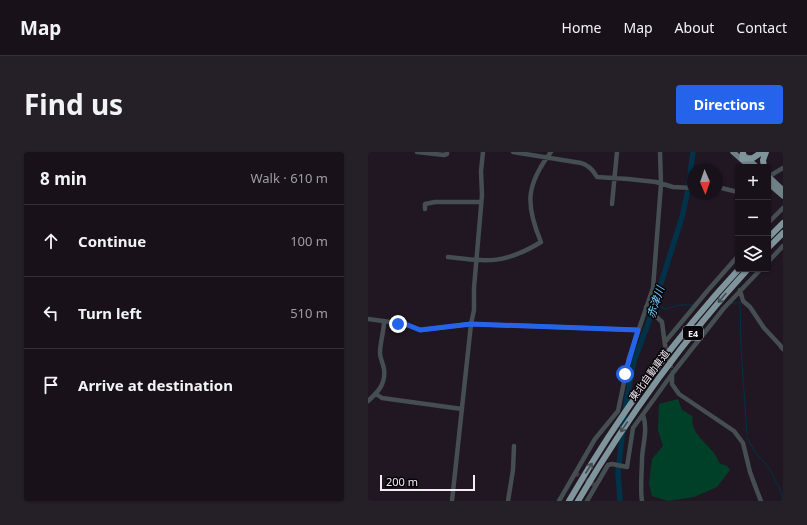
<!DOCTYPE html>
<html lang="en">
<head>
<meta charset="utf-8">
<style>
	body { margin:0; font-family:"Noto Sans","Noto Sans JP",sans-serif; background:#251f27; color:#f1f3f6 }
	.controls { position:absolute; right:12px; top:12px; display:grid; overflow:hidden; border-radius:4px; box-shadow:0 1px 3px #0004 }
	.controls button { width:36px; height:36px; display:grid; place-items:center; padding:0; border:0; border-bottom:1px solid #363139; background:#18111a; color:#f1f3f6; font:20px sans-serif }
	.compass { position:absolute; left:319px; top:12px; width:36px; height:36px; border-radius:50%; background:#18111a; box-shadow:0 1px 3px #0004; rotate:178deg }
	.scale { position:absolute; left:12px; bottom:10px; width:95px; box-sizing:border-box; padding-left:4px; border:2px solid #f3edf5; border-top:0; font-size:11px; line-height:14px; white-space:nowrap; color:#f3edf5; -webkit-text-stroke:3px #080509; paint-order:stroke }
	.stop { position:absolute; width:12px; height:12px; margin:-9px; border:3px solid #2563eb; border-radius:50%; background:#fff }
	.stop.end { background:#2563eb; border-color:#fff; box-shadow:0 1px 4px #0008 }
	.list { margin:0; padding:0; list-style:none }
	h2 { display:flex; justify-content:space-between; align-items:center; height:52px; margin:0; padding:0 16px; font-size:17px }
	h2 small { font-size:13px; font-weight:400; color:#9f9da2 }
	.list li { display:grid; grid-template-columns:26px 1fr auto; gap:12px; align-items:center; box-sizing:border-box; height:72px; padding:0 16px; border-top:1px solid #363139 }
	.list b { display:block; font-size:15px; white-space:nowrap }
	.list em { font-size:13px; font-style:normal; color:#9f9da2 }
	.icon { flex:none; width:22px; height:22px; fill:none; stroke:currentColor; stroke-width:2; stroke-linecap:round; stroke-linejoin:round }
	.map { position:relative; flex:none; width:415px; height:349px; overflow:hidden; border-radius:4px }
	header { display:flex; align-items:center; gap:24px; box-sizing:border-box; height:56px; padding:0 20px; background:#18111a; border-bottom:1px solid #363139 }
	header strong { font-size:19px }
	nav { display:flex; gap:22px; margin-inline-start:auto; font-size:14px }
	.intro { display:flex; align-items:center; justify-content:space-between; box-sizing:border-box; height:96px; padding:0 24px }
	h1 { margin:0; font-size:28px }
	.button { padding:10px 18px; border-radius:4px; background:#2563eb; color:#fff; font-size:14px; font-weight:700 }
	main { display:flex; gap:24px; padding:0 24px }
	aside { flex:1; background:#18111a; border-radius:4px; box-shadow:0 1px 3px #0004 }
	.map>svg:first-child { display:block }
	.green { fill:#004029 }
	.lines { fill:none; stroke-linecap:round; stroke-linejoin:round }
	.stream { stroke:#003249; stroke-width:1 }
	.river { stroke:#003249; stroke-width:5.5 }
	.minor-tunnel { stroke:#403742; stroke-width:4.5; stroke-dasharray:4.5 2; stroke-linecap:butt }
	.minor { stroke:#454e51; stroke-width:4.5 }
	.major { stroke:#6f8187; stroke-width:5.5 }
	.highway { stroke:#7f959c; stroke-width:6 }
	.oneway { stroke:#444d52 }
	.route { stroke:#2563eb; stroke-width:5 }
	.labels { text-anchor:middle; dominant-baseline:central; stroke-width:3; stroke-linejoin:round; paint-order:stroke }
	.shield { fill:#080509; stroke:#aca7ae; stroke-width:1 }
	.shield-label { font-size:9px; font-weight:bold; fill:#f3edf5 }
	.street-label { font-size:10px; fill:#f3edf5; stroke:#080509 }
	.water-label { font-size:11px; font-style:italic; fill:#73cbfc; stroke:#080509 }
</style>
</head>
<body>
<header>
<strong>Map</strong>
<nav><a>Home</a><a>Map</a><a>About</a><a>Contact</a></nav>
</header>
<div class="intro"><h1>Find us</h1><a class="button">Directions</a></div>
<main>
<aside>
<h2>8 min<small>Walk · 610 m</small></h2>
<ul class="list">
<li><svg class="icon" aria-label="ahead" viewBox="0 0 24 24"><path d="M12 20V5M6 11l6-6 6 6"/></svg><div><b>Continue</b></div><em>100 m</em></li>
<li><svg class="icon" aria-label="left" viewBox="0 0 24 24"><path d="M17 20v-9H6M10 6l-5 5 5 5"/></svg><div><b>Turn left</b></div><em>510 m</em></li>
<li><svg class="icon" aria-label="arrive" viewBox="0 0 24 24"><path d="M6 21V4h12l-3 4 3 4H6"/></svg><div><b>Arrive at destination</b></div></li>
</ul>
</aside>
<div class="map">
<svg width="415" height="349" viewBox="0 0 415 349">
	<rect width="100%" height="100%" fill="#201723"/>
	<!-- green -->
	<path class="green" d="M310,247l4,11 10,6c1,3 0,8 1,10 5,15 22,22 26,37l8,3 3,4 -13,17 -23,10 -26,4 -16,-5 -3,-12 3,-25 11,-13 -5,-16 1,-26z"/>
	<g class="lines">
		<!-- stream -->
		<path class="stream" d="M362,152l9,-2 1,1 1,45 6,87
			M287,153l11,4 14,-4h13
			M379,286l8,14 14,16 12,24 2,9"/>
		<!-- river -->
		<path class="river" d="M252,349l-2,-29 8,-69 8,-42 21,-56 2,-9 25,-79 6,-27 5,-38"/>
		<!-- minor-tunnel -->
		<path class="minor-tunnel" d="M297,193l7,26
			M207,321l21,13"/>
		<!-- minor -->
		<path class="minor" d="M49,0l27,3 3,-1v-2
			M145,0l68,11c8,2 12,7 16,14l31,2 28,3 17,5 20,1
			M400,25l15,-9
			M349,35l21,5
			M244,52l5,-52
			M57,57v-5l10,-2h46
			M400,71l15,-15
			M80,105c41,5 57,7 93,-15 -16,-38 -15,-57 10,-90
			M400,110l15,-16
			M372,138l3,11 7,6 14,21 15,16 4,5
			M278,155l16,15 3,23
			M0,167l37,5 16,6 50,-6 167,6
			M297,190l44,-53 29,-33
			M304,222v10l7,10 55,37 9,12 7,29 7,19 4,10
			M8,242l6,4 80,11
			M0,249c10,-9 18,-17 16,-32 -1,-6 -4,-11 -4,-16 0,-11 4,-21 4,-32
			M84,349l19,-177 3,-14v-22l8,-93 -1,-24 2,-19
			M140,349l5,-31 1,-24
			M191,349l36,-62 23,-28 11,-53 24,-70 8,-104 -1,-32
			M219,349l21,-36 4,-1 15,3 6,-39 39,-54 52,-66 37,-39
			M274,349c-2,-12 0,-31 0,-43 1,-15 6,-29 1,-43"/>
		<!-- major -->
		<path class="major" d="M365,0l17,15
			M377,4l12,11
			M400,24l15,14
			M400,31l15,13"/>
		<!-- highway -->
		<path class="highway" d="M375,0l-1,7 11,-1 9,-6
			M396,15l-1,-7 3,-8
			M400,86l15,-15
			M400,96l15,-15
			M201,349c48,-83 105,-162 170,-232
			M210,349c49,-83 105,-161 170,-232"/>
	</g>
	<!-- one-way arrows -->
	<defs><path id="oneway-shaft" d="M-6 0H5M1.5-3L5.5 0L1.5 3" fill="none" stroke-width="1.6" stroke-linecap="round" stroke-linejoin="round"/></defs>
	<g class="oneway">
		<use href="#oneway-shaft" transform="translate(354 146) rotate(131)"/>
		<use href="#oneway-shaft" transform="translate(256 275) rotate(124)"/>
		<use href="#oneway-shaft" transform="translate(221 316) rotate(-57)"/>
	</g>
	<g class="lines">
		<!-- route -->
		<path class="route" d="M30,172h7l15,6 51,-6 167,6 -13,44"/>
	</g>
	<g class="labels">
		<!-- shield labels -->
		<rect class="shield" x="315" y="174" width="20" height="14" rx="3"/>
		<g class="shield-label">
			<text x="325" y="181">E4</text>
		</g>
		<!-- street labels -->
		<g class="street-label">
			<text transform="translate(281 223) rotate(-54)">東北自動車道</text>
		</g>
		<!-- water labels -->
		<g class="water-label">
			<text transform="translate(287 150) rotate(-72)">赤津川</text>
		</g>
	</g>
</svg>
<div class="controls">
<button>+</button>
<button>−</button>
<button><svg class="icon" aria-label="layers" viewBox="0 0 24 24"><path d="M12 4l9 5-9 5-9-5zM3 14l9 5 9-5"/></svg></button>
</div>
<svg class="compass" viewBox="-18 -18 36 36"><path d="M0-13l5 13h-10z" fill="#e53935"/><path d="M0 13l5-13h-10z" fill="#9f9da2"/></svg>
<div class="scale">200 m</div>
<div class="stop" style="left:257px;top:222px"></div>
<div class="stop end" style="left:30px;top:172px"></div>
</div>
</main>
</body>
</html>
